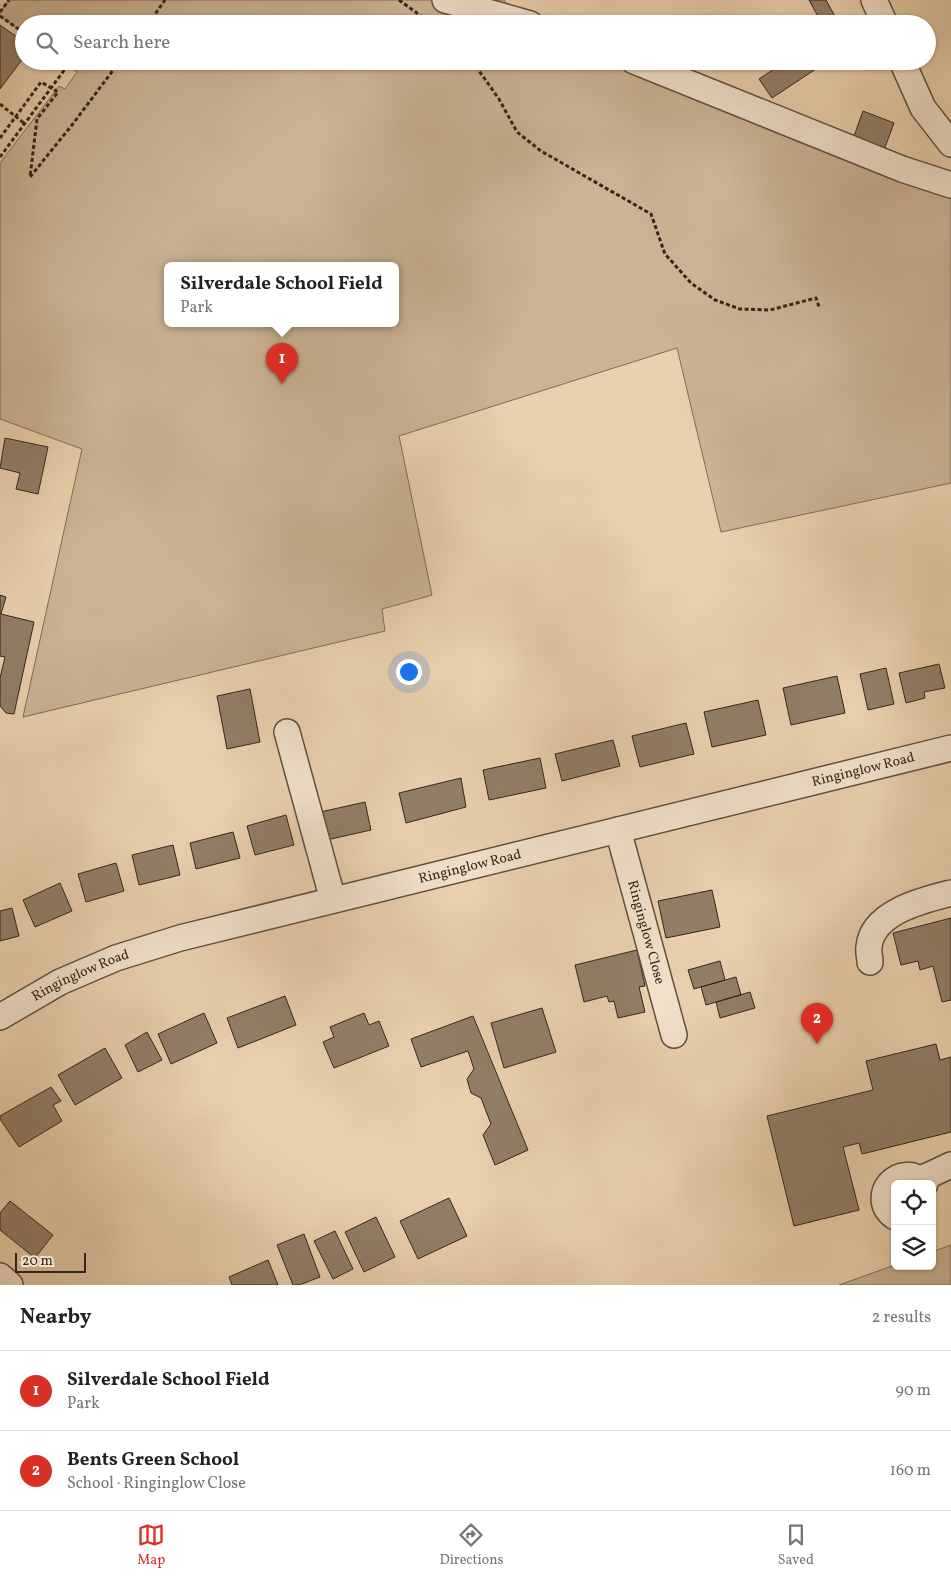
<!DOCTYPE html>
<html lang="en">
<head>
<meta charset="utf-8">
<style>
	body { margin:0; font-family:Vollkorn,serif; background:#f6f6f6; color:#222 }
	.controls { position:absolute; right:15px; bottom:15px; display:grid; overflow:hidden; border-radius:8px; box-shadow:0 1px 4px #0004 }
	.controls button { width:45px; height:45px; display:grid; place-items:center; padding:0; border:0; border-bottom:1px solid #e0e0e0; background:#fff; color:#222; font:25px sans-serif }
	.scale { position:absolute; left:15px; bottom:12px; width:71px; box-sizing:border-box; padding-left:5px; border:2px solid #33261b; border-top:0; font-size:14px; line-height:18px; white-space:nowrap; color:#33261b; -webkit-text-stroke:4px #f1e0ca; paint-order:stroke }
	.you { position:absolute; left:408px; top:671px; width:18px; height:18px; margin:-12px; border:4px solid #fff; border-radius:50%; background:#1a73e8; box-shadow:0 0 0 8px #1a73e833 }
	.badge { display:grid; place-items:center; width:32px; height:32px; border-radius:50%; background:#d93025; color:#fff; font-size:16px; font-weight:700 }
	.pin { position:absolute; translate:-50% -41px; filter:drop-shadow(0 1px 2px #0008) }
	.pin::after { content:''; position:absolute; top:26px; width:18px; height:15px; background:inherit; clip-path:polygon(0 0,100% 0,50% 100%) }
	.popup { position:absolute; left:164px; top:262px; width:235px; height:65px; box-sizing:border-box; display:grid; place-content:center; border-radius:8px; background:#fff; filter:drop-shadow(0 1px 4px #0005); font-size:16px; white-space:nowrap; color:#767676 }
	.popup b { font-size:19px; color:#222 }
	.popup::after { content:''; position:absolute; left:50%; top:100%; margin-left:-10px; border:10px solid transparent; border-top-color:#fff }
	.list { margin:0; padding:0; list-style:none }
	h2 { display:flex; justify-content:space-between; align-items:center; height:65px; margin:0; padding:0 20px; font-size:21px }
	h2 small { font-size:16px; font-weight:400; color:#767676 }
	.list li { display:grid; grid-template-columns:32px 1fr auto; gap:15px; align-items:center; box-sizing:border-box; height:80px; padding:0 20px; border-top:1px solid #e0e0e0 }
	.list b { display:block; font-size:19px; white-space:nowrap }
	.list p { margin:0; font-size:16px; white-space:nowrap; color:#767676 }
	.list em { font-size:16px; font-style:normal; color:#767676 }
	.icon { flex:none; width:28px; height:28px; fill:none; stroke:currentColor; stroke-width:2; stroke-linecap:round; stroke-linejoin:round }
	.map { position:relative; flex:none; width:951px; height:1285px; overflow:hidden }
	.search { position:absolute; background:#fff; box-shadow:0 1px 4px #0004; left:15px; right:15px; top:15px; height:55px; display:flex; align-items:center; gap:12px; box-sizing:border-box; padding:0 18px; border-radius:28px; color:#767676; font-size:19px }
	.sheet { height:225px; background:#fff }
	nav { display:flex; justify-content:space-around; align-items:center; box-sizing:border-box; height:70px; border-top:1px solid #e0e0e0; background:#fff; font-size:14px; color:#767676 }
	nav a { display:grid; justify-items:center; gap:2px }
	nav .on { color:#d93025 }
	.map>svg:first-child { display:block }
	.green { fill:#cbb394; stroke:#7f6c58; fill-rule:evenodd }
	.building { fill:#927e67; stroke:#33261b }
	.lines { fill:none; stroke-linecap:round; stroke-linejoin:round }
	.minor-casing { stroke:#615040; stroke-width:28 }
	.path { stroke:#33261b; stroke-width:3; stroke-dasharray:4 2.5; stroke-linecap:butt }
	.minor { stroke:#f1e0ca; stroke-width:25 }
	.labels { text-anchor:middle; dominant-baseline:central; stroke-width:5; stroke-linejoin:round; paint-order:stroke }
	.street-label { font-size:14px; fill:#33261b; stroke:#f1e0ca }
</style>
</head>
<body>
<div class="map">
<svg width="951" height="1285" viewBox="0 0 951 1285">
	<rect width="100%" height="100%" fill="#ead0ad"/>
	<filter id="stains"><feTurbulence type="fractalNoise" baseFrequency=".004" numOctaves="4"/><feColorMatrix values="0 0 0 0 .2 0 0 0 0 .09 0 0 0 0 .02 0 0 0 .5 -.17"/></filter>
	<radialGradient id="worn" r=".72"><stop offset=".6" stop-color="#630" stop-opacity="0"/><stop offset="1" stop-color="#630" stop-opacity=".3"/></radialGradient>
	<!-- green -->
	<path class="green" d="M9,0h495l3,4 39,20h-522v9l-24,-17v-4z
		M63,61h556l332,133v289l-230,49 -44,-184 -278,88 33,159 -50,14 3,22 -362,86 59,-268 -82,-30v-256l59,-77 6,3 12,-17zM168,265h228v58h-228z
		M951,1245v40h-112l56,-20v1h37v-14z"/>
	<!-- building -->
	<path class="building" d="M809,0h17l12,22 -4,2h-12z
		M0,25l24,17v15l-24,32z
		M786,61h42l-56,37 -13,-19z
		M863,111l31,12 -10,27 -31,-11z
		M5,438l43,9 -10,47 -22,-5 4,-16 -20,-5z
		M0,595l6,2 -5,17 33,8 -20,92 -8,-1 -6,-7v-28l5,-21 -5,-1z
		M939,664l6,24 -21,4 1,6 -19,5 -7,-30z
		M886,668l8,36 -26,6 -8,-36z
		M837,676l8,37 -54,12 -8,-37z
		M250,689l10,53 -33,7 -10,-53z
		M758,700l8,35 -54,12 -8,-35z
		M686,723l8,31 -54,13 -8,-31z
		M613,740l7,26 -58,15 -7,-27z
		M540,758l6,30 -57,12 -6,-30z
		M461,778l5,29 -60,16 -7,-30z
		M365,802l6,28 -49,11 -6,-28z
		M286,815l8,30 -39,10 -8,-29z
		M233,832l7,26 -44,11 -6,-26z
		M173,845l7,30 -41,10 -7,-30z
		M116,863l8,28 -38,11 -8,-28z
		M60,883l12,28 -37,16 -12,-27z
		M712,890l8,37 -54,11 -8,-37z
		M12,908l7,28 -19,5v-30z
		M951,918v82l-9,2 -9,-36 -13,4 -2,-9 -17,4 -8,-32z
		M637,950l8,36 -6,1 6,25 -27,6 -4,-17 -5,1 -2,-6 -23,6 -9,-37z
		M720,961l5,19 -31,9 -6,-19z
		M736,977l5,18 -35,10 -5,-18z
		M750,992l5,16 -35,10 -4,-16z
		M285,996l11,29 -58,23 -11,-30z
		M542,1008l14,44 -52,16 -13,-45z
		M204,1013l13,30 -46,21 -13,-30z
		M364,1013l5,12 10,-4 10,25 -55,22 -11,-26 11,-5 -4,-10z
		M473,1016l55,134 -33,15 -12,-30 8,-11 -10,-26 -10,-5 -4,-14 7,-10 -6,-18 -47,16 -10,-28z
		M147,1032l15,28 -24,12 -13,-27z
		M936,1044l4,16 11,-3v75l-89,22 -3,-11 -16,4 16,63 -65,16 -27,-110 106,-26 -7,-29z
		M105,1048l17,30 -47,27 -17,-30z
		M51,1087l10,14 -8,4 9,16 -43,26 -19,-28v-3z
		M449,1198l18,38 -49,23 -18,-38z
		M10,1201l43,34 -18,23 -35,-28v-17z
		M376,1217l19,40 -31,15 -19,-40z
		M335,1231l18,38 -20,10 -19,-38z
		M304,1234l16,43 -21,8h-6l-16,-40z
		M268,1260l10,25h-46l-3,-8z"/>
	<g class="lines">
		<defs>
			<g id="minor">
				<path d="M445,0l85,24"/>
				<path d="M874,0l11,24"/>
				<path d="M634,61l268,108 49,16"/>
				<path d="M902,61l21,47 28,36"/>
				<path d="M287,732l46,168"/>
				<path id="s1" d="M618,830l56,205"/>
				<path d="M870,962c0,-5 -2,-10 -1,-15 3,-35 54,-47 82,-54"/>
				<path id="s2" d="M0,1017l60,-35 56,-24 64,-20 771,-190"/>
				<path d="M921,1179l30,-14"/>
				<path d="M895,1217c-29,-20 6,-59 30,-33"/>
				<path d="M0,1276l10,9"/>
			</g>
		</defs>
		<!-- minor casing -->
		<use href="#minor" class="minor-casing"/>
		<!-- path -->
		<path class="path" d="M399,0l33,24
			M0,12l9,-12
			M0,16l24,17
			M148,24l17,-24
			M472,61l27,38 18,33 24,19 110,63 14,40 26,29 24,17 25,9 30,1 46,-12 3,9
			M0,104l25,20
			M0,138l41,-56 17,10 -21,27 -7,58 42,-52 48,-64
			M0,157l68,-92 -5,-4"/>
		<!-- minor -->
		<use href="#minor" class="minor"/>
	</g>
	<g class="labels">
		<!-- street labels -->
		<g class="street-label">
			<text stroke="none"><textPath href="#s2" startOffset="901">Ringinglow Road</textPath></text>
			<text stroke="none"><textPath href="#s2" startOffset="496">Ringinglow Road</textPath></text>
			<text stroke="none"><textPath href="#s1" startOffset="106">Ringinglow Close</textPath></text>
			<text stroke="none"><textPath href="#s2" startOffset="91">Ringinglow Road</textPath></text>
		</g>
	</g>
	<rect width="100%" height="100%" filter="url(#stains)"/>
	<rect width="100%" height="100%" fill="url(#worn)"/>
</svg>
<div class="controls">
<button><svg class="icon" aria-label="locate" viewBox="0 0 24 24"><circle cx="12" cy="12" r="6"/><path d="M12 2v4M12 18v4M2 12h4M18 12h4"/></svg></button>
<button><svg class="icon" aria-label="layers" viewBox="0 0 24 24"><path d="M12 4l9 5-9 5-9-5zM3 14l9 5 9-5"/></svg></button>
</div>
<div class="scale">20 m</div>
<div class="you"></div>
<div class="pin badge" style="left:282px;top:384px">1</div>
<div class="popup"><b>Silverdale School Field</b>Park</div>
<div class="pin badge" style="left:817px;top:1044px">2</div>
<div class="search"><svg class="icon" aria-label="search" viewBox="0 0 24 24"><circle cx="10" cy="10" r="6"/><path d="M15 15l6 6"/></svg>Search here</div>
</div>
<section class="sheet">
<h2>Nearby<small>2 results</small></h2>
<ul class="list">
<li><span class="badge">1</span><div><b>Silverdale School Field</b><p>Park</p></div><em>90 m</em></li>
<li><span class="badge">2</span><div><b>Bents Green School</b><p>School · Ringinglow Close</p></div><em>160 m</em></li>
</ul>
</section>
<nav>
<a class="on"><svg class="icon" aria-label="map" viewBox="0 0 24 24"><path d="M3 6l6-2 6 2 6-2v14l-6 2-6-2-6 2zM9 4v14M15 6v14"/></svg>Map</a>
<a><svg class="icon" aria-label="directions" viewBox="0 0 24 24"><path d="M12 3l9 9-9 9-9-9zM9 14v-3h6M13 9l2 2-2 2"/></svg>Directions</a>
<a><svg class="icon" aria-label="saved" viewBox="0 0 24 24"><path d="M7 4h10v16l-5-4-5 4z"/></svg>Saved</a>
</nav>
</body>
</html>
